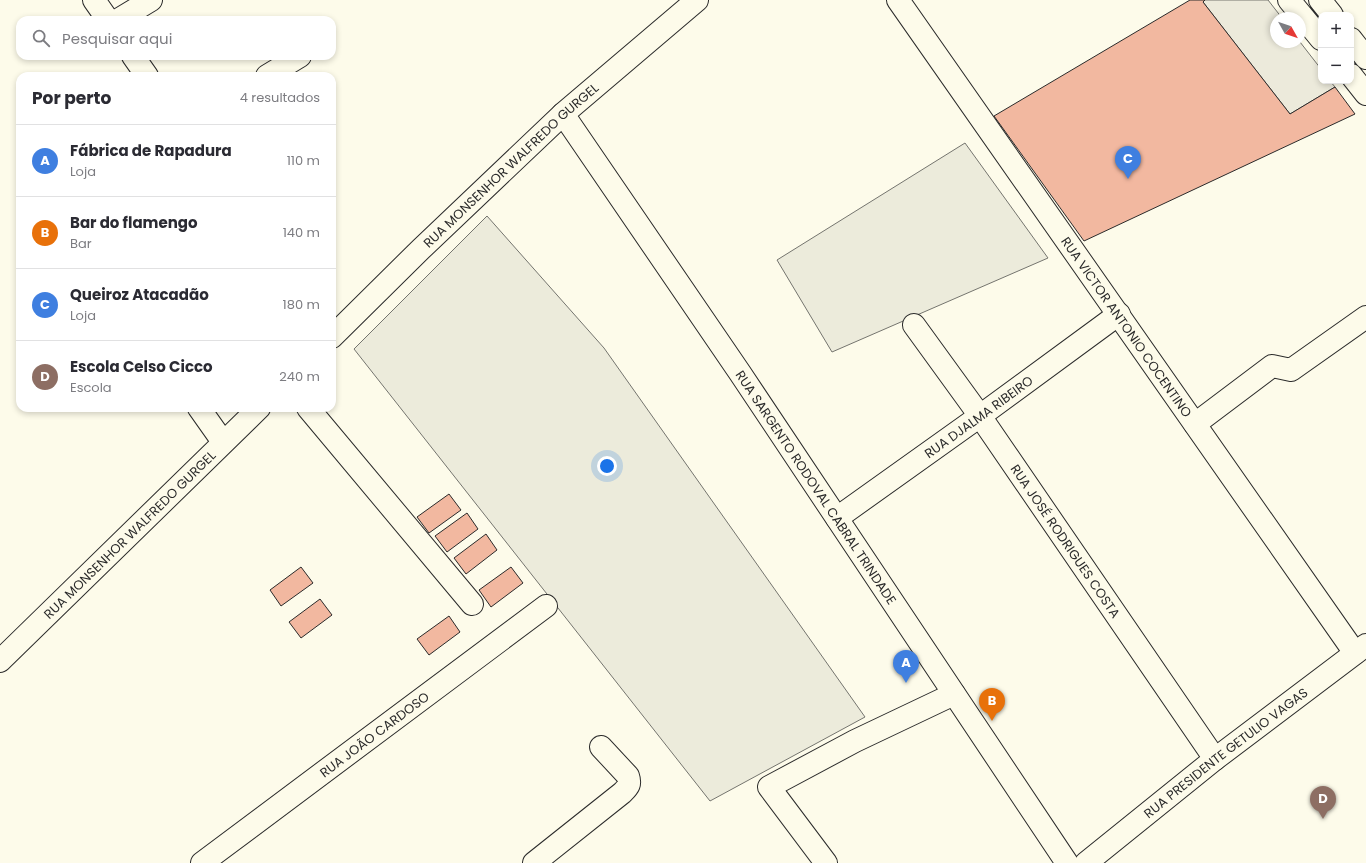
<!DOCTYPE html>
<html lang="pt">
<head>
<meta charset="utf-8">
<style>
	body { margin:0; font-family:Poppins,sans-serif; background:#f7f7f7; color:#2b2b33 }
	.controls { position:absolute; right:12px; top:12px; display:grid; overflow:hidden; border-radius:8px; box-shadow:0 2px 6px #0003 }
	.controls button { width:36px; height:36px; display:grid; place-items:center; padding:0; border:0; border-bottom:1px solid #e1e1e2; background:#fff; color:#2b2b33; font:20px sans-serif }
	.compass { position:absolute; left:1270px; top:12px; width:36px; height:36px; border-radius:50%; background:#fff; box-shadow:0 2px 6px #0003; rotate:130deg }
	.you { position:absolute; left:607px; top:466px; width:14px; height:14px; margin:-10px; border:3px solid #fff; border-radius:50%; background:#1a73e8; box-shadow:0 0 0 6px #1a73e833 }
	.badge { display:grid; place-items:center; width:26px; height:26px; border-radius:50%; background:#2563eb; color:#fff; font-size:13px; font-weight:700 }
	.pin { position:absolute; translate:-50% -33px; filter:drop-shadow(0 1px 2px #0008) }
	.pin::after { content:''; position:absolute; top:21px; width:14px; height:12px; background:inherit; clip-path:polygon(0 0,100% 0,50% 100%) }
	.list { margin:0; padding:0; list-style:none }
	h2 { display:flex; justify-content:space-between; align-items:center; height:52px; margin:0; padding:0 16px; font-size:17px }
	h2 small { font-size:13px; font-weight:400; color:#7c7c81 }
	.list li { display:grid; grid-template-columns:26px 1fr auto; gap:12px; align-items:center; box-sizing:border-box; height:72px; padding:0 16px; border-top:1px solid #e1e1e2 }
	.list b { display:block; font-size:15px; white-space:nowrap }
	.list p { margin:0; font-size:13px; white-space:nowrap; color:#7c7c81 }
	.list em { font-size:13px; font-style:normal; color:#7c7c81 }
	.icon { flex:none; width:22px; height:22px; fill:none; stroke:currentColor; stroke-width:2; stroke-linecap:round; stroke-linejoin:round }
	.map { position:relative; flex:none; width:1366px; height:863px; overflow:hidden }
	.search { position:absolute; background:#fff; box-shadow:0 2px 6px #0003; left:16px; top:16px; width:320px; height:44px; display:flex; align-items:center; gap:10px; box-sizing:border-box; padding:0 14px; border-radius:12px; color:#7c7c81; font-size:15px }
	.panel { position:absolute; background:#fff; box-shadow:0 2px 6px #0003; left:16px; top:72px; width:320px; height:340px; border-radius:12px }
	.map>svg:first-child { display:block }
	.green { fill:#ecebdb; stroke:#74746e }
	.parking { fill:#eceadb; stroke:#74746e }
	.building { fill:#f2b8a0; stroke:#2b2b2b }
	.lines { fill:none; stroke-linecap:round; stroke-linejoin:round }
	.minor-casing { stroke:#2b2b2b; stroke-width:24 }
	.major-casing { stroke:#2b2b2b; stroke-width:24 }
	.minor { stroke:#fdfbea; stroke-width:22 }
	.major { stroke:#fdfbea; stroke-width:22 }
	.labels { text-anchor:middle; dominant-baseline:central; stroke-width:3; stroke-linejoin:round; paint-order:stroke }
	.street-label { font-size:13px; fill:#2b2b2b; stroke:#fdfbea }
</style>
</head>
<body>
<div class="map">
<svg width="1366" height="863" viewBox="0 0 1366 863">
	<rect width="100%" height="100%" fill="#fdfbea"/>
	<!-- green -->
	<path class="green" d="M965,143l83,115 -216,94 -55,-92z
		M487,216l117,132 261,369 -155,84 -356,-452z"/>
	<!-- parking -->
	<path class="parking" d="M1205,0h63l14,18h-6v24h24l21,27v12h9l5,6 -45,27 -87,-112z"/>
	<!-- building -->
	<path class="building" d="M1190,0h15l-2,2 87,112 45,-27 20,27 -271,127 -90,-125z
		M449,494l12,16 -32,23 -12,-16z
		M467,513l11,16 -31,23 -12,-16z
		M486,534l11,16 -31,24 -12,-16z
		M301,567l12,16 -32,23 -11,-16z
		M511,567l12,16 -32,24 -12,-17z
		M320,599l12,16 -31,23 -12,-16z
		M449,616l11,16 -31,23 -12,-16z"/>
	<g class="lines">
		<defs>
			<g id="minor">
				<path d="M94,0l14,20"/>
				<path id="s1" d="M898,0l457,653"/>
				<path d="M118,20l33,-20"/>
				<path d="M133,56l14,20"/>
				<path d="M267,76l33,-20"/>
				<path id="s2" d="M563,114l177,259 327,490"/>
				<path id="s3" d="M914,325l66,91 235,343"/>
				<path id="s4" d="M332,337l89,-88 142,-135 134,-114"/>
				<path d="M199,408l24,34"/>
				<path d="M308,408l164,196"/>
				<path d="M1195,424l77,-58 19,4 75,-53"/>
				<path id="s5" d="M837,518l143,-102 139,-102"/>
				<path id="s6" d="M0,661l259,-253"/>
				<path id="s7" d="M202,863l344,-257"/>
				<path d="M534,863l88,-70c6,-6 9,-8 6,-17l-27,-29"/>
				<path d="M826,863l-57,-76 86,-46 99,-47"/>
				<path id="s8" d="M1086,863l129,-104 151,-114"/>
			</g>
			<path id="major" d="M1289,0l32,39
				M1320,0l12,15
				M1351,39l15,19
				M1351,75l15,19"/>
		</defs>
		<!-- minor casing -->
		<use href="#minor" class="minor-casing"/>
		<!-- major casing -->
		<use href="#major" class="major-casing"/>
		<!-- minor -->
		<use href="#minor" class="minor"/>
		<!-- major -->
		<use href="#major" class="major"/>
	</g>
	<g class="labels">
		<!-- street labels -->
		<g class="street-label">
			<text stroke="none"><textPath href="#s4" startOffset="248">RUA MONSENHOR WALFREDO GURGEL</textPath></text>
			<text stroke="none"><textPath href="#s1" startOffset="399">RUA VICTOR ANTONIO COCENTINO</textPath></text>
			<text stroke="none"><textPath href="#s5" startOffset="174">RUA DJALMA RIBEIRO</textPath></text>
			<text stroke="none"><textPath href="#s2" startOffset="451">RUA SARGENTO RODOVAL CABRAL TRINDADE</textPath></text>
			<text stroke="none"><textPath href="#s6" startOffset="181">RUA MONSENHOR WALFREDO GURGEL</textPath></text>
			<text stroke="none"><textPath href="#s3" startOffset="264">RUA JOSÉ RODRIGUES COSTA</textPath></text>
			<text stroke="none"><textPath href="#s7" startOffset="215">RUA JOÃO CARDOSO</textPath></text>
			<text stroke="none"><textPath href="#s8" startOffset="178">RUA PRESIDENTE GETULIO VAGAS</textPath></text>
		</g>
	</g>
</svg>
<div class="controls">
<button>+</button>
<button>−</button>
</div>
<svg class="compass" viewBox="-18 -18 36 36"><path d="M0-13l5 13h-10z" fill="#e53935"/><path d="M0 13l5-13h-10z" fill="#7c7c81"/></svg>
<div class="you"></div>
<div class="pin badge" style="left:906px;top:683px;background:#3f7fe0">A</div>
<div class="pin badge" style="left:992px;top:721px;background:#e8710a">B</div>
<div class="pin badge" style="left:1128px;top:179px;background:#3f7fe0">C</div>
<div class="pin badge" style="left:1323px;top:819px;background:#8d6e63">D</div>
<div class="search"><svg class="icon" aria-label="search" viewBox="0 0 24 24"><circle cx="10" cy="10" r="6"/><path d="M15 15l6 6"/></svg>Pesquisar aqui</div>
<section class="panel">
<h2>Por perto<small>4 resultados</small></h2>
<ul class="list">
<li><span class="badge" style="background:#3f7fe0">A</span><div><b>Fábrica de Rapadura</b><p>Loja</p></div><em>110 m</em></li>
<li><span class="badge" style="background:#e8710a">B</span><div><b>Bar do flamengo</b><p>Bar</p></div><em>140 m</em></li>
<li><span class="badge" style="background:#3f7fe0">C</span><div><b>Queiroz Atacadão</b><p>Loja</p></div><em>180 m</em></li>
<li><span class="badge" style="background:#8d6e63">D</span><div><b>Escola Celso Cicco</b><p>Escola</p></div><em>240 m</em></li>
</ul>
</section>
</div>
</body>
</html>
